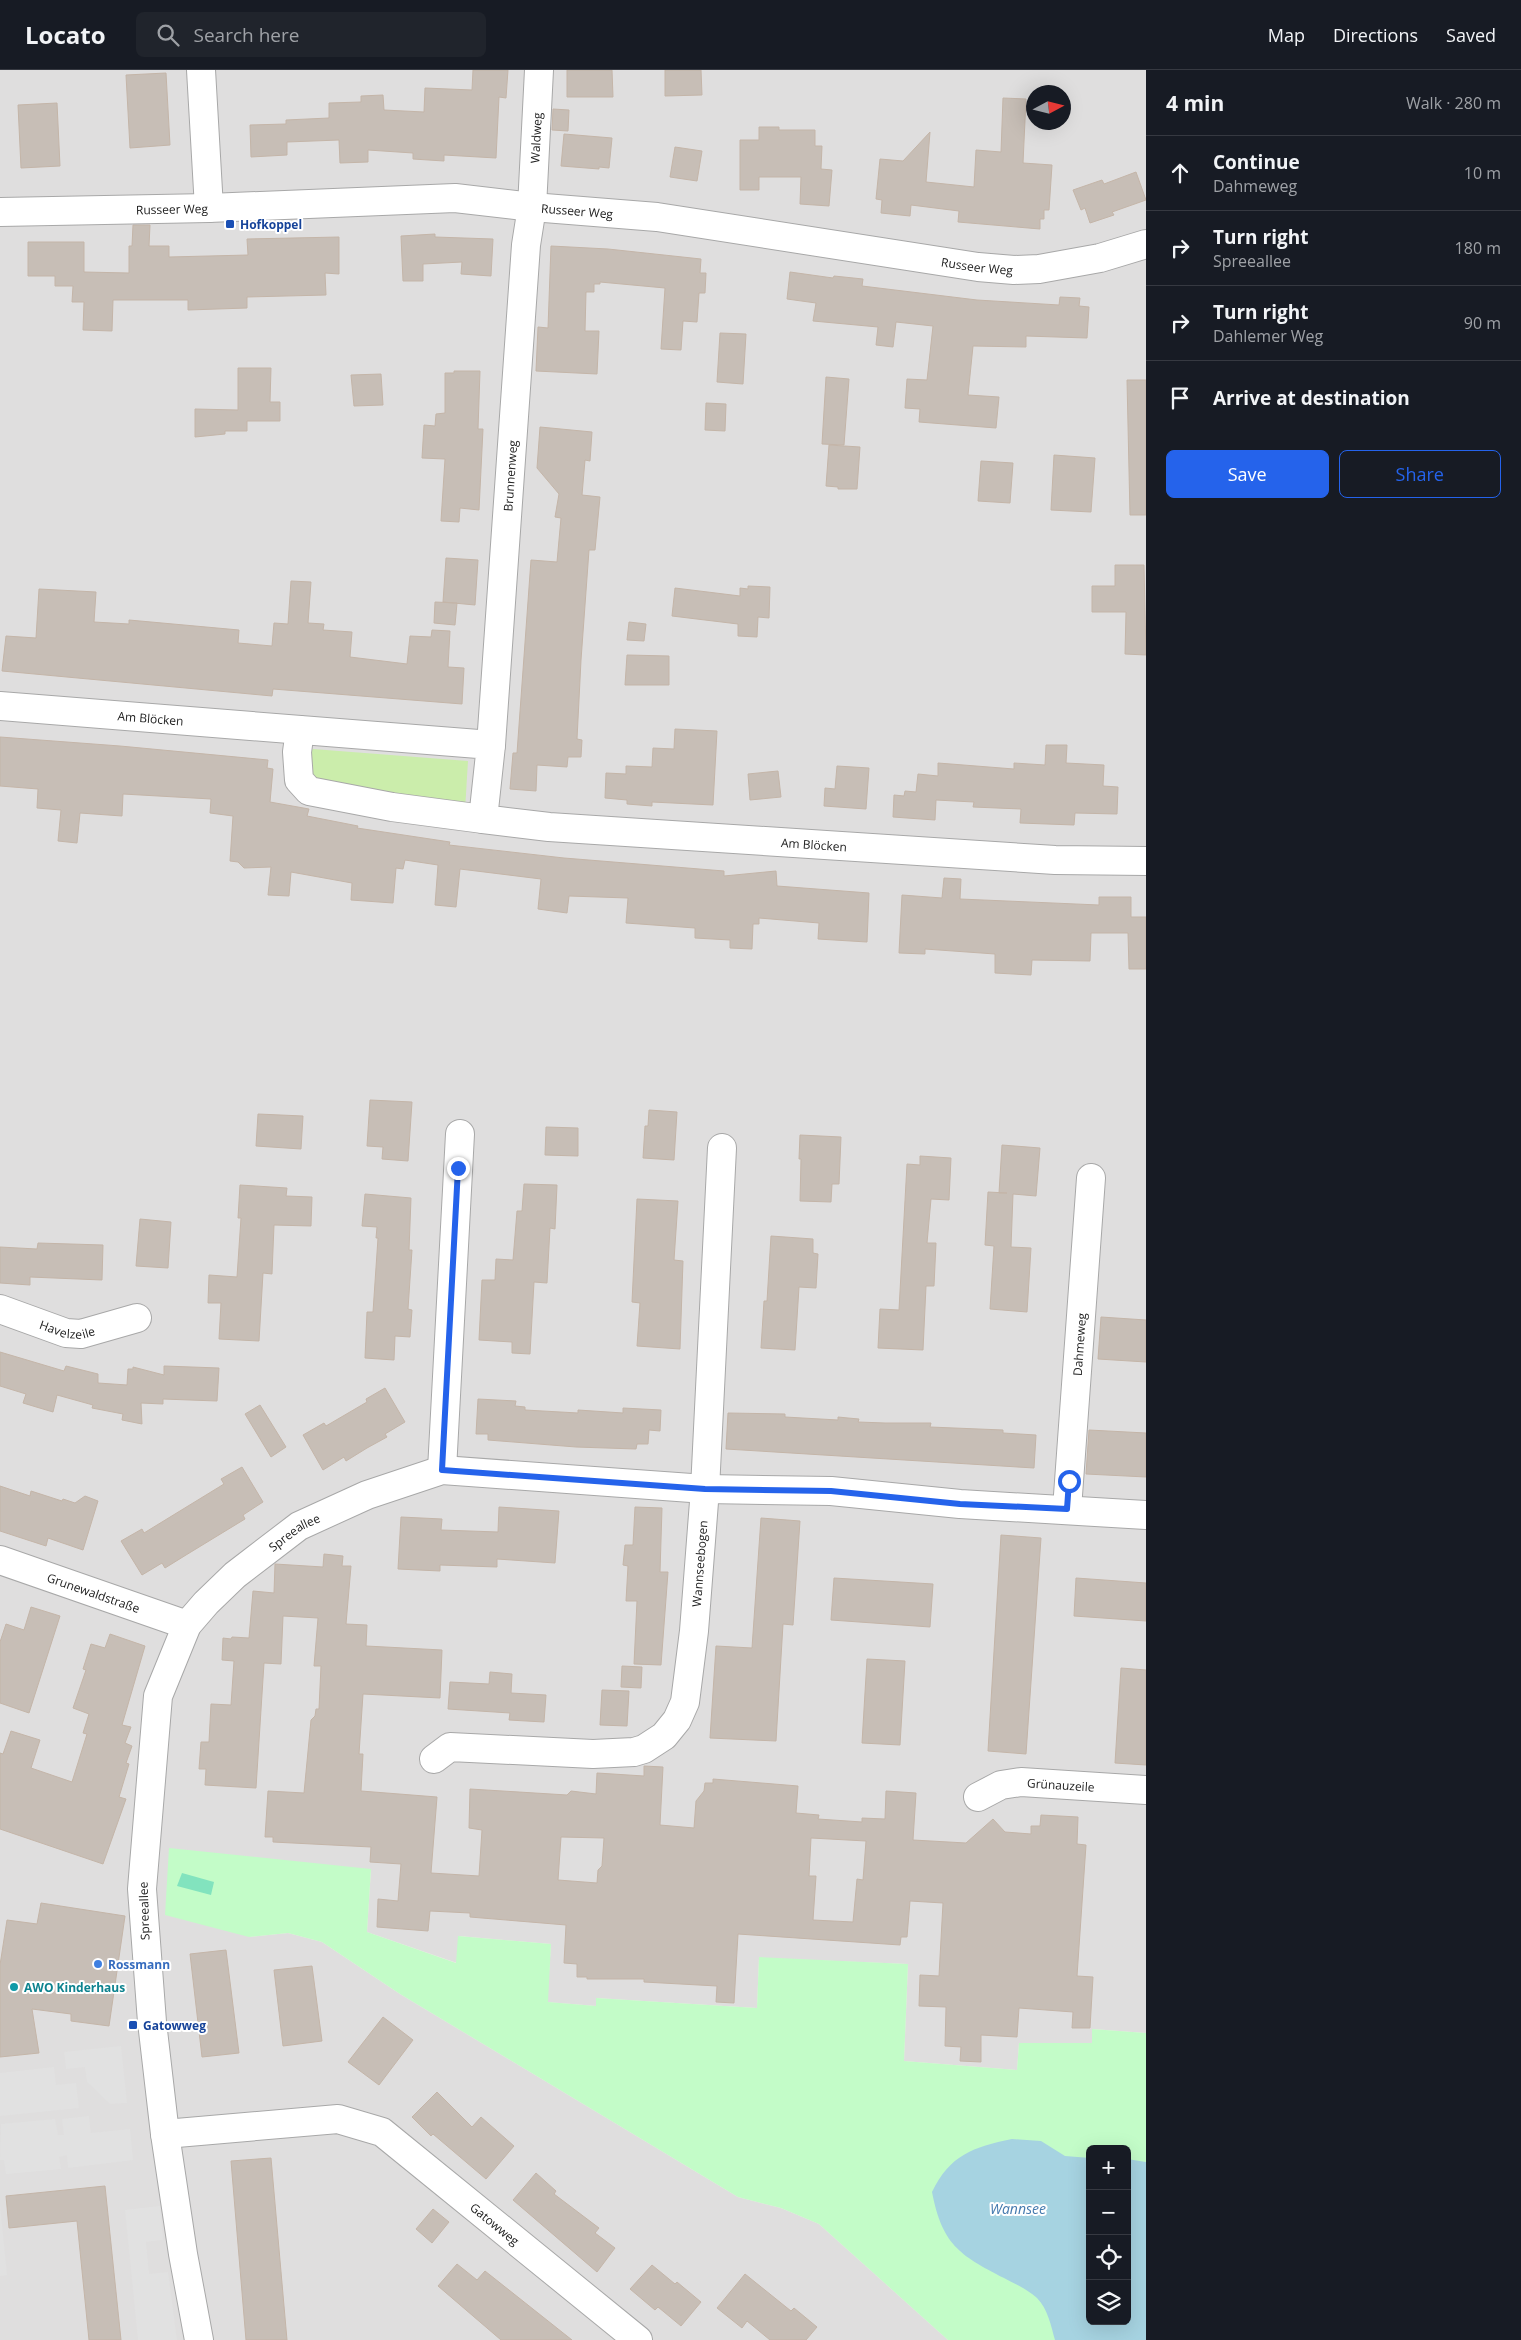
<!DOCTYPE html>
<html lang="en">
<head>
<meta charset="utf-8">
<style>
	body { margin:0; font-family:"Open Sans",sans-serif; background:#20242c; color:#f1f3f6 }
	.controls { position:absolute; right:15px; bottom:15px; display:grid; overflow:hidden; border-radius:8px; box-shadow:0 5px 20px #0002 }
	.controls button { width:45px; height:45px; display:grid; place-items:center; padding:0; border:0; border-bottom:1px solid #363941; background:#171b24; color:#f1f3f6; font:25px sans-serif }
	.compass { position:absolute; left:1026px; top:15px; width:45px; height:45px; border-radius:50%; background:#171b24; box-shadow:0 5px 20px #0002; rotate:83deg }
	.stop { position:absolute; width:15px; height:15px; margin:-11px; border:4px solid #2563eb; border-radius:50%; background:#fff }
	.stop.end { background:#2563eb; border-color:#fff; box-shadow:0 1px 5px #0008 }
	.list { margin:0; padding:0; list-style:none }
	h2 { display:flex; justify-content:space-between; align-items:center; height:65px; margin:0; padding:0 20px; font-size:21px }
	h2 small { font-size:16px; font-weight:400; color:#9ea1a6 }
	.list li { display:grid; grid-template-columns:32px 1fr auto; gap:15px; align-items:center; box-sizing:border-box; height:75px; padding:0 20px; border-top:1px solid #363941 }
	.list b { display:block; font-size:19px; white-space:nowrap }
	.list p { margin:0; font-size:16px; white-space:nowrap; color:#9ea1a6 }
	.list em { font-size:16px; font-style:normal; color:#9ea1a6 }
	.actions { display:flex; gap:10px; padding:15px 20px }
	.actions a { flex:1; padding:11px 0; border:1px solid #2563eb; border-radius:8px; text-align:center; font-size:18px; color:#2563eb }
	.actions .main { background:#2563eb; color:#fff }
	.icon { flex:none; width:28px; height:28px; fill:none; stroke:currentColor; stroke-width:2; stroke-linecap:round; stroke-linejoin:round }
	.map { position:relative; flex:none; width:1146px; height:2270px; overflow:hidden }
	header { display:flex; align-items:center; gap:30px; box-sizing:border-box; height:70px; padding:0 25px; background:#171b24; border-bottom:1px solid #363941 }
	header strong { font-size:24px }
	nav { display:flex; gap:28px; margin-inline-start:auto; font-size:18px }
	.search { width:350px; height:45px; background:#20242c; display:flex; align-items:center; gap:12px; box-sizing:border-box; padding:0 18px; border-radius:8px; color:#9ea1a6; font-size:19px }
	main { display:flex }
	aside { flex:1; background:#171b24 }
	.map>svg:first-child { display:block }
	.residential { fill:#dfdede; fill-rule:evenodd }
	.grass { fill:#cbedab }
	.park { fill:#c3fcc8; fill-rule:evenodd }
	.pitch { fill:#82e3be }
	.parking { fill:#e1e1e1 }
	.water { fill:#a6d3e1 }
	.building { fill:#c7beb6; stroke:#c4b5a8; fill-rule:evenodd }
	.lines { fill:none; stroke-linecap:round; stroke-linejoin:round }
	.minor-casing { stroke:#a8a8a8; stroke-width:30 }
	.minor { stroke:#fff; stroke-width:28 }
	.route { stroke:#2563eb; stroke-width:6 }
	.transit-dot { fill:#1a4fb4; stroke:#fff; stroke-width:2 }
	.shop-dot { fill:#3f7fe0; stroke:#fff; stroke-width:2 }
	.culture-dot { fill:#0f9aa8; stroke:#fff; stroke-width:2 }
	.labels { text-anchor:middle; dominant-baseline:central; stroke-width:4; stroke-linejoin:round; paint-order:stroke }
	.street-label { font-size:12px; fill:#212121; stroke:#fff }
	.transit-label { font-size:12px; font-weight:bold; fill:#164399; stroke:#fff; text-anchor:start }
	.shop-label { font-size:12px; font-weight:bold; fill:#366cbe; stroke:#fff; text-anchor:start }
	.culture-label { font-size:12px; font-weight:bold; fill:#0d838f; stroke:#fff; text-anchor:start }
	.water-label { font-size:14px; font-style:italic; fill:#4479ae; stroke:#fff }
</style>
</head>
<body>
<header>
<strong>Locato</strong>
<div class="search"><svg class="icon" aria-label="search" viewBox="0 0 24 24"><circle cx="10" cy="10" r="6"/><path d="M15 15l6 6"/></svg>Search here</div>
<nav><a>Map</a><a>Directions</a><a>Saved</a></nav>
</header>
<main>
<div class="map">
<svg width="1146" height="2270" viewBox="0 0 1146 2270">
	<rect width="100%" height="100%" fill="#f1eee7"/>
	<!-- residential -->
	<path class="residential" d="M0,0h1146v1963l-53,-4 -1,14h-73l-2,27 -113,-9 4,-97 -149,-6 -2,50 -161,-10v8l-49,-4 4,-58 -92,-8 -2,27 -90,-31 4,-63 -123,68 40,-4 34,9 78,52 338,203 43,11 38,16 129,116h-948zM1034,22h30v30h-30z"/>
	<!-- grass -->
	<path class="grass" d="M313,679l155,12 -3,49 -146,-28 -7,-5 -3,-24z"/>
	<!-- park -->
	<path class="park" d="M169,1778l202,21 -4,63 89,31 2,-27 93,8 -3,58 48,4v-8l161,10 2,-51 149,7 -4,97 113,9 2,-27h73v-14l54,4v307h-198l-129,-116 -38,-16 -43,-11 -338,-203 -78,-52 -34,-9 -39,4 -84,-22zM1090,2079h37v172h-37z"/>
	<!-- pitch -->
	<path class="pitch" d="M182,1803l32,9 -3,13 -34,-9z"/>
	<!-- parking -->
	<path class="parking" d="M121,1976l6,57 -17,1 -23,-22 -2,-15 -19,2 -2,-17z
		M54,1997l2,18 20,-2 3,25 -79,8v-43z
		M89,2046l2,17 39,-4 3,31 -65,8 -1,-13 -8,2 2,12 -55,5 -2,-14h-4l1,-36 54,-5 3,16h6l-2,-16z
		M0,2135l7,70 -7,1z
		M160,2136l3,34 -17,2 3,32 19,-2 9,68h-39l-13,-130z"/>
	<!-- water -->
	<path class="water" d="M1012,2069l29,2 24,15 25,2v163h37v-162l19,3v178h-91c-4,-14 -7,-31 -18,-42 -10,-9 -22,-14 -33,-20 -45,-23 -62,-34 -72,-86 18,-37 41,-45 80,-53z"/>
	<!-- building -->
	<path class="building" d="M473,0h35l-2,28 -7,-1 -3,61 -52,-3v6l-31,-2v-6l-45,-3v12l-28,1 -1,-23 -52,2v13l-36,2 -1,-32 36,-1v-4l43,-2v-15l32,-1v-6l22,-1 1,15 40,2 1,-24 47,2z
		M567,0h45l1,27h-46z
		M665,0h36l1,25 -37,1z
		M166,3l4,72 -40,3 -4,-73z
		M1003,28l23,1 -3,64 29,2 -3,45h-5v9h-4v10l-82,-7 1,-11 -48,-6 -1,11 -29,-3 1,-13 -6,-1 4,-40 23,2 27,-29 -4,50 48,5 2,-37 25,2z
		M57,33l3,63 -39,2 -3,-63z
		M553,39l16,1 -1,21 -16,-1z
		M759,57h20v3h36v16h7l-1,23 11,1 -3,36 -29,-2 1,-27h-42v13h-19v-50h19z
		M564,64l48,4 -3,30 -10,-1v2l-38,-3z
		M675,77l27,4 -5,30 -27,-4z
		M1136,102l10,28 -34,12 2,3 -24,8 -5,-15 -4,2 -8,-20 29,-10 2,4z
		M133,155h17l-1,21h20v11l79,-2 -1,-16 92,-2v37l-14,-1 1,22 -79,2v11l-59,2v-10h-75l-1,31 -29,-1 1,-28h-12l1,-16h-18v-10h-27v-34h56v30l45,1v-27h3z
		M435,164v3l58,2 -2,37 -30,-2 1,-12 -39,2v17h-20l-2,-45z
		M551,176l57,3 93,10 -1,14h6l-1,20h-6l-2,29 -14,-1 -2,29 -20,-1 4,-61 -65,-6v2h-6v8h-8l-1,39h14l-2,43 -61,-3 2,-44 10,1z
		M790,202l43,6 1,-2 29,3 -1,7 115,14 82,5 1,-8 20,1 -1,8 10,1 -2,31 -61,-2v11l-53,-1 -5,49 31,2 -3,31 -77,-6 1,-13 -15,-1 2,-29 20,1 6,-54 -37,-4 -3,25 -17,-2 2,-18 -65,-6 3,-18 -29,-4z
		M720,263l26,1 -3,50 -26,-2z
		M238,298h33l-1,34h10v19h-33v10h-22v3l-30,3v-28l43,1z
		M454,301h26l-2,58h5l-4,81 -19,-2 -1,14 -18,-1 4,-62 -23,-1 2,-33 11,1 1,-12 9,-1v-40h9z
		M381,304l2,31 -29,1 -3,-31z
		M826,307l23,2 -5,66 -22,-1z
		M1127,310h19v135h-16z
		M706,333l20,1 -1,27 -20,-1z
		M540,357l52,5 -2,29 -5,-1 -3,35 18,2 -5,53h-6l-8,110 -4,79 5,1 -1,17h-13l-1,10 -30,-2 -1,26 -26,-2 3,-36h4l14,-193 26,2 4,-44 -6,-1 4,-23 -22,-26z
		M829,375l31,2 -3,42h-19v-2l-12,-1z
		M1054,385l41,3 -4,54 -40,-2z
		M981,391l32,2 -3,40 -32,-2z
		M446,488l32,2 -3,45 -32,-3z
		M1115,495h29l2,90 -21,-1 1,-42h-34v-26h23z
		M291,511l20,1 -3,41 16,1 -1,6 29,2 -2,25 57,7 3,-28 21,1 1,-7 18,1 -2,36 16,1 -2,36 -189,-15 -1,7 -270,-25 4,-35 30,2 3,-49 57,3 -2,30 35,2v-4l110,10 -1,13 34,3 2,-23 14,1z
		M748,516l22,1 -1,31 -11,-1 -1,20 -19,-1v-12l-66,-8 3,-28 65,8v-8l8,1z
		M435,532l22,1 -2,22 -21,-2z
		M629,552l17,2 -2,17 -17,-1z
		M627,585l42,1v29h-44z
		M675,659l42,2 -4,74 -61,-3v4l-25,-2v-4l-22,-2 1,-25 20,1v-8l26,1 1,-19 21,1z
		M0,667l120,9 148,14 -1,8 6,1 -3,33 39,7 -2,7 51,10 -1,2 93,14 -1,3 115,13 160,13v5l52,-5 1,15 92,7 -2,49 -49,-3 1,-16 -60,-5v6h-6l-1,25 -22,-1v-8l-35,-2v-10l-69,-5 2,-25 -59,-2 -2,17 -29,-4 3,-30 -81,-10 -4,38 -21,-2 3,-40 -33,-5 -2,9 -7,-1 -3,35 -42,-3 1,-17 -61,-11 -2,24 -21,-1 3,-28 -27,1 -6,-6 -8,-1 3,-45 -23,-3 1,-14 -88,-5 -1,22 -42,-3 -3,30 -19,-2 3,-31 -24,-2 1,-19 -38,-3z
		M1046,675h21l-1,18 38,2 -1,21 15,1 -1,27 -42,-1 -1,12 -54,-2 1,-14 -48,-2 1,-5 -38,-2 -1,20 -42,-3 1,-22 10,1 1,-5 11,1 2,-18 20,2v-13l76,6v-6l31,2z
		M837,696l32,2 -3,41 -42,-3 1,-18 10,1z
		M778,701l3,26 -31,3 -2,-26z
		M944,808l17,1 -1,20 139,6v-8h32v20h15v52h-17l-1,-36h-37l-1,28 -58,-1 -1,15 -36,-2v-19l-70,-5v5l-26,-1 3,-58 40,3z
		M370,1030l42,2 -4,59 -26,-2 1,-12 -16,-1z
		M649,1040l28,2 -3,48 -31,-2 2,-32h3z
		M258,1044l45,2 -2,33 -45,-3z
		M546,1057l32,1v28l-33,-1z
		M800,1065l41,2 -2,47h-7l-1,18 -31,-1 1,-42h-2z
		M1002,1075l38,3 -4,48 -23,-2 -2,53 20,1 -4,64 -37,-3 4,-63 -9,-1 3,-53 19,1h-8z
		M920,1086l31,2 -2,42 -18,-1 -4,44h9l-2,43h-8l-3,64 -45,-2 2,-39 19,1 8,-146 13,1z
		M524,1114l33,1 -2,44 -5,-1 -3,55 -13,-1 -4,72 -18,-1v-11l-33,-2 3,-60h13l1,-21 17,1 4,-49h5z
		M240,1115l47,3 -1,8 26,1 -1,29 -37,-1 -2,49 -9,-1 -4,68 -40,-2 2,-36h-13l1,-28 28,2 4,-59h-3z
		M365,1124l46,4 -2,52h3l-4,59 4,1 -2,27 -15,-1 -1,24 -29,-2 2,-46h6l5,-74h-2l1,-11 -15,-1z
		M637,1129l41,2 -4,59 9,1 -3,88 -43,-3 3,-43 -8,-1z
		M140,1149l31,3 -3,46 -32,-2z
		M771,1166l42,3v14l5,1 -2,34 -17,-1 -4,63 -34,-2 3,-47h3z
		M38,1173l65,2 -1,35 -72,-3v8l-30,-2v-36l37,2z
		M1101,1247l45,3v42l-48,-3z
		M0,1282l64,19 2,-5 32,8v9l29,2 1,-16h5v-2l31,8v-9l55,2 -2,33 -54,-2v5l-22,-1 1,21 -20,-4 1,-6 -31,-6 1,-3 -36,-10 -4,17 -30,-9 3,-9 -26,-8z
		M385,1318l20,34 -20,12 2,3 -20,11 -21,13 -2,-4 -21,13 -20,-35 21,-12 2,3 41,-24 -1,-3z
		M478,1329l38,2 -1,5 10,1v3l53,3v-3l45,3v-5l38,2 -1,21 -11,-1 -1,14h-11l-1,5 -60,-2 -88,-7v-6h-12z
		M260,1335l26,42 -15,10 -26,-43z
		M728,1343l57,1v3l53,3v-3l10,1 11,1 -1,3 27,1h46l-1,4 73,3v3l33,2 -2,33 -308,-19z
		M1089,1360l57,3v44l-60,-3z
		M242,1397l21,35 -20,13 2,4 -59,36 -21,13 -3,-5 -20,12 -21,-34 21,-12 2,4 80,-49 -3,-5z
		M0,1416l30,10 1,-5 31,10 1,-2 12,4 10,-7 13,5 -15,49 -35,-12 -2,8 -46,-15z
		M499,1437l60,4 -4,52 -58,-4v8l-57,-2v6l-42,-2 3,-52 41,2 -1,11 57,2z
		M635,1437l27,1 -2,64h8l-7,93 -27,-1 3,-63h-11l2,-35 -5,-1 2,-20h8z
		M761,1448l39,3 -7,104 -10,-1 -7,117 -66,-3 6,-92 36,2z
		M1001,1465l40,3 -15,216 -38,-3z
		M324,1484l19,2 -1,10h9l-5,58 21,1 -1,21 76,4 -2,48 -77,-4 -4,60h4l-2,37 76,6 -6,76 48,3 3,-46 -13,-2 1,-39 97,6 4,-4 25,3 1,-21 47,3v-10l19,1 -3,58 34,3 2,-27 8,-10 1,-8h8v-4l85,7 -2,27 23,2 -1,4 44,3v-4l23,1 1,-28 30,2 -3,47 53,3 27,-24 12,13 26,2v-8h9l1,-11 37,2 -1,27 9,1 -9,131 16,1 -3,51h-18l1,-16 -54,-4 -2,29 -36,-2v27l-21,-1 1,-14 -16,-1 1,-39 -27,-1 1,-31 19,1 4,-73 -33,-2 -3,36h-6l-1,8 -162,-11 -4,69 -18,-1 1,-16 -73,-4v-3h-57v-2h-10v-13l-13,-1 2,-38 -96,-8v-4l-40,-2 -2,20 -51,-4 1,-28 20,2 3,-37 -31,-2 1,-15 -98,-5v-5h-8l3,-46 36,2 7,-73 4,-4 1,-7h3l2,-43h-7l4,-48 -35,-2 -2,48 -17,-1 -8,125 -51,-3 1,-16h-7l2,-27h8l2,-38 20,1 3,-44 -12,-1 1,-22 8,1 1,-2 17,1 4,-47 21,2 1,-29 48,3zM561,1767l43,1 -2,28 -4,4 -1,13 -39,-3zM811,1768l55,3 -3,39 -6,-1 -4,43 -40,-2 3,-44h-7z
		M834,1508l99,6 -3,43 -99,-7z
		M1076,1508l70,5v38l-72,-5z
		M31,1537l29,9 -31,97 -29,-10v-61l6,-18 18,6z
		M110,1564l35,12 -23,79 9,2 -6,16 7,3 -6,17 3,1 -10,33 7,2 -23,65 -103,-35v-76l3,1 8,-23 29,9 -9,28 41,14 15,-48 -4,-1 6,-19 -16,-6 13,-38 -3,-1 8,-25 14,4z
		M867,1589l38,2 -5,84 -38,-2z
		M622,1596l20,1 -1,21 -20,-1z
		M1121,1598l25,2v95l-31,-2z
		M490,1602l22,2 -1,19 35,2 -2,27 -35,-2 1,-7 -62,-4 2,-27 39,2z
		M602,1620l27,1 -2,35 -27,-1z
		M41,1833l84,13 -16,110 -38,-5v-7l-39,-5 7,44 -39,4v-92l7,-45 30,4z
		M226,1880l13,103 -37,4 -12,-103z
		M312,1896l10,75 -39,5 -9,-76z
		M383,1947l30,23 -34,45 -31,-23z
		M437,2022l35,35 9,-10 33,29 -28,33 -53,-45 -2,2 -19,-19z
		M271,2088l16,182h-41l-15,-179z
		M536,2103l20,18 -2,3 45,34 -4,5 20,15 -18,24 -84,-72z
		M105,2116l16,154h-32l-12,-119 -68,7 -3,-32z
		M433,2139l16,13 -17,21 -16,-14z
		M457,2194l20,16 8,-9 87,69h-71l-63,-54z
		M652,2195l23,19 2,-2 24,20 -20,24 -23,-19 -3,3 -25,-21z
		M745,2204l46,37 3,-3 23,19 -11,13h-36l-23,-19 -5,7 -25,-20z"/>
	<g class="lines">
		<defs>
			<g id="minor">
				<path d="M201,0l8,138"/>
				<path id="s1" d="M0,142l209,-4 246,-10 77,9 125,10 321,50 36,3 25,-1 61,-11 46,-14"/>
				<path id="s2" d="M0,636l491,39 -8,74 66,8 506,33 91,1"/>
				<path d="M300,660l-3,22 2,28 10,11 83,16 91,12"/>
				<path id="s3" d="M491,675l35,-500 6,-38 7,-137"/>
				<path id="s4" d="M0,1239l66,24 15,1 56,-16"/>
				<path d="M442,1400l18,-336"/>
				<path id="s5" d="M1067,1439l24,-331"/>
				<path id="s6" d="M0,1490l187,65"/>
				<path id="s7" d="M434,1689l16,-12 143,7 41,-2 10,-3 20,-13 13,-16 8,-18 9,-71 11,-142 17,-341"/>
				<path id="s8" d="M978,1727l23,-12 20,-3 125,8"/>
				<path id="s9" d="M165,2064l173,-15 44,13 256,208"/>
				<path id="s10" d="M199,2270l-16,-86 -18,-120 -13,-112 -10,-133 16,-193 29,-71 19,-22 29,-28 64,-49 68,-31 75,-25 263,19 126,2 129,13 186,11"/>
			</g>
		</defs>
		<!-- minor casing -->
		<use href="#minor" class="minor-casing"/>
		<!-- minor -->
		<use href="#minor" class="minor"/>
	</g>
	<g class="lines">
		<!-- route -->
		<path class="route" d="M458,1098l-16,302 263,19 126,2 129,13 107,5 2,-28"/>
	</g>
	<!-- markers -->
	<g class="transit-dot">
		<rect x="225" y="149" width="10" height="10" rx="2.5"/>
		<rect x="128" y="1950" width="10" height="10" rx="2.5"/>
	</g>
	<circle class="shop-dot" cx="98" cy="1894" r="5"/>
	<circle class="culture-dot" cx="14" cy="1917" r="5"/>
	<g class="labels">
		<!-- street labels -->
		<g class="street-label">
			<text stroke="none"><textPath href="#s3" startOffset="609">Waldweg</textPath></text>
			<text stroke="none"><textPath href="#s1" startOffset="172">Russeer Weg</textPath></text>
			<text stroke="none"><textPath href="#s1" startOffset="578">Russeer Weg</textPath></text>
			<text stroke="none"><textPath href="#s1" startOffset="982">Russeer Weg</textPath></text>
			<text stroke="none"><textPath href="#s3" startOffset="270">Brunnenweg</textPath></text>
			<text stroke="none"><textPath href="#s2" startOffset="151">Am Blöcken</textPath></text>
			<text stroke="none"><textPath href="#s2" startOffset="899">Am Blöcken</textPath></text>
			<text stroke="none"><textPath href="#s4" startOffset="71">Havelzeile</textPath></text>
			<text stroke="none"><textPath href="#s5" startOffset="165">Dahmeweg</textPath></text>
			<text stroke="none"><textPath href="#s10" startOffset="868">Spreeallee</textPath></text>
			<text stroke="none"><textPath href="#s7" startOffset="418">Wannseebogen</textPath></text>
			<text stroke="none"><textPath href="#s6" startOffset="99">Grunewaldstraße</textPath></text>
			<text stroke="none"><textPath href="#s8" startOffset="86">Grünauzeile</textPath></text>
			<text transform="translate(144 1841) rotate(-92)">Spreeallee</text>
			<text stroke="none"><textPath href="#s9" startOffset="365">Gatowweg</textPath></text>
		</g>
		<!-- transit labels -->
		<g class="transit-label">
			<text x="240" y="154">Hofkoppel</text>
			<text x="143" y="1955">Gatowweg</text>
		</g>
		<!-- shop labels -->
		<g class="shop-label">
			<text x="108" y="1894">Rossmann</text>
		</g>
		<!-- culture labels -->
		<g class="culture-label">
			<text x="24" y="1917">AWO Kinderhaus</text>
		</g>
		<!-- water labels -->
		<g class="water-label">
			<text x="1018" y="2138">Wannsee</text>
		</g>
	</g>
</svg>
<div class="controls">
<button>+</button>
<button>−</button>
<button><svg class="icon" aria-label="locate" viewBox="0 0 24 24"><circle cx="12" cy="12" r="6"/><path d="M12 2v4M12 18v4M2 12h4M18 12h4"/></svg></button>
<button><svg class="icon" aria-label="layers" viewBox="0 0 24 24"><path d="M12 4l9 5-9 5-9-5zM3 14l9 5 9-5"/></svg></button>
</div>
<svg class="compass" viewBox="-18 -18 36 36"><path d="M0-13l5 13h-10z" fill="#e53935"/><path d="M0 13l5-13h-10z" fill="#9ea1a6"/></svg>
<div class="stop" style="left:1069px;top:1411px"></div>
<div class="stop end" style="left:458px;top:1098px"></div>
</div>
<aside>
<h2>4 min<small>Walk · 280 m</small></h2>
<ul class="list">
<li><svg class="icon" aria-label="ahead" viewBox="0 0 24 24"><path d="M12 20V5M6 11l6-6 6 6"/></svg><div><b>Continue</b><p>Dahmeweg</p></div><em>10 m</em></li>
<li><svg class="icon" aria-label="right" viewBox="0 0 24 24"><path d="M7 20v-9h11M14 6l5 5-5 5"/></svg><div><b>Turn right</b><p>Spreeallee</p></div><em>180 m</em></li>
<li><svg class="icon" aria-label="right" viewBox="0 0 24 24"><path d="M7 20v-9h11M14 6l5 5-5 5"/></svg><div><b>Turn right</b><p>Dahlemer Weg</p></div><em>90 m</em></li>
<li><svg class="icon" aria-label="arrive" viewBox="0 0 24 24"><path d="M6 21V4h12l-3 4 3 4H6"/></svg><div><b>Arrive at destination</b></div></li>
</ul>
<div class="actions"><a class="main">Save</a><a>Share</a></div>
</aside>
</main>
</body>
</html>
